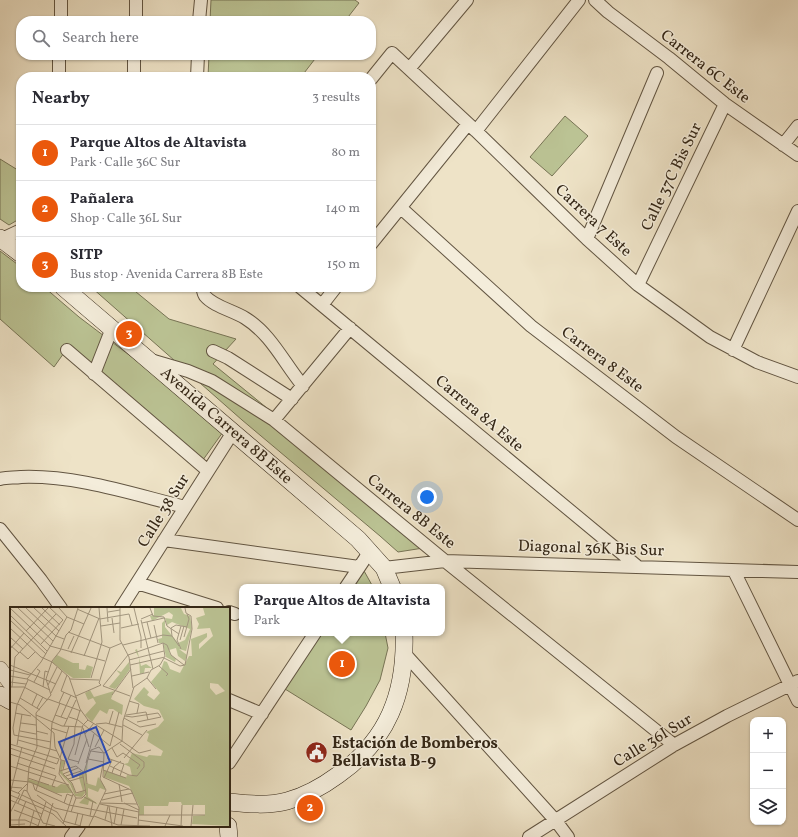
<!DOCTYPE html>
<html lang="en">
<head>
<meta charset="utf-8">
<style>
	body { margin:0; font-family:Vollkorn,serif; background:#f2f2f3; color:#2b2b33 }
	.controls { position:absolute; right:12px; bottom:12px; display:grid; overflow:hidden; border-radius:8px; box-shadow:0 1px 3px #0004 }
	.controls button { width:36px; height:36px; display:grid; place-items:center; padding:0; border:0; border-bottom:1px solid #e1e1e2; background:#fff; color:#2b2b33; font:20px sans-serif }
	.you { position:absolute; left:427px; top:497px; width:14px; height:14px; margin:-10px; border:3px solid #fff; border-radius:50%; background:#1a73e8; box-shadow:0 0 0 6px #1a73e833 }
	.badge { display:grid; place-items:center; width:26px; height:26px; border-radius:50%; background:#ea580c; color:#fff; font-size:13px; font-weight:700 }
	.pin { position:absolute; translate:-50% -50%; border:2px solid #fff; box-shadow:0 1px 4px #0006 }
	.popup { position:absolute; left:239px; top:584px; width:206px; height:52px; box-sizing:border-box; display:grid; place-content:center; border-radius:8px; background:#fff; filter:drop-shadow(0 1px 3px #0005); font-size:13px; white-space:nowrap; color:#7c7c81 }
	.popup b { font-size:15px; color:#2b2b33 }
	.popup::after { content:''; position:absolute; left:50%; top:100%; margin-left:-8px; border:8px solid transparent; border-top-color:#fff }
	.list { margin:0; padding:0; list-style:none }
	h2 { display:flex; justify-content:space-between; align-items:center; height:52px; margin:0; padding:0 16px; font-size:17px }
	h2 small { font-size:13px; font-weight:400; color:#7c7c81 }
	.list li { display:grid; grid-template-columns:26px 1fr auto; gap:12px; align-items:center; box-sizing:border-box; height:56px; padding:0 16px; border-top:1px solid #e1e1e2 }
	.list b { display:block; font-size:15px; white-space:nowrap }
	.list p { margin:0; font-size:13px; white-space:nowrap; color:#7c7c81 }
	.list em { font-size:13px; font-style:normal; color:#7c7c81 }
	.icon { flex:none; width:22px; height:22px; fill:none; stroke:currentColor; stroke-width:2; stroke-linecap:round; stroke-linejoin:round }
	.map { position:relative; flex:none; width:798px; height:837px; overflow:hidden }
	.search { position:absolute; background:#fff; box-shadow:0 1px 3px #0004; left:16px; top:16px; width:360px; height:44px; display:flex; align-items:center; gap:10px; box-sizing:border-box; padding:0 14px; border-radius:16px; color:#7c7c81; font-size:15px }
	.panel { position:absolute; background:#fff; box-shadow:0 1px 3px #0004; left:16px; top:72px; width:360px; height:220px; border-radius:16px }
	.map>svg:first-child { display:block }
	.green { fill:#bbc394; stroke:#777455 }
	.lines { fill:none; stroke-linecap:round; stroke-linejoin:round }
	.minor-casing { stroke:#625542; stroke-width:14 }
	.tertiary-casing { stroke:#625542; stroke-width:16 }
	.secondary-casing { stroke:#332616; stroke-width:18 }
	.minor { stroke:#f4eddb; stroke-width:12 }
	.tertiary { stroke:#f4eddb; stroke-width:15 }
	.secondary { stroke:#f4eddb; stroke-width:17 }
	.labels { text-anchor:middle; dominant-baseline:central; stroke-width:3; stroke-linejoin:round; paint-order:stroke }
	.street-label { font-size:16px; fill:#332616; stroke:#f4eddb }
	.poi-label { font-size:16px; font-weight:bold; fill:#332616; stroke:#f4eddb; text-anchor:start }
	.inset-road { fill:none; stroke:#a39780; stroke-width:1 }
	.view { fill:#1d4ed8; fill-opacity:0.15; stroke:#1d4ed8; stroke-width:2 }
	.inset-edge { fill:none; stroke:#332616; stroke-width:2 }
</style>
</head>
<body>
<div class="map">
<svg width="798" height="837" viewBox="0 0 798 837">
	<rect width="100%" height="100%" fill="#eee3c7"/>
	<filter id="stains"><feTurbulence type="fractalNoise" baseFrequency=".005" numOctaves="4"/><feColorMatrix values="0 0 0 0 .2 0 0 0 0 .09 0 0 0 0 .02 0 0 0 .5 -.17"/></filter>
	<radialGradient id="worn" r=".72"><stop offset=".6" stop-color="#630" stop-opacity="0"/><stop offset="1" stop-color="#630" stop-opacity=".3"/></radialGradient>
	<!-- green -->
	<path class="green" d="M211,0h144l4,3 -14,18h-135z
		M209,55h109l-17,22h-93z
		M565,116l23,20 -36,40 -22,-19z
		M0,159l21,13v46l-12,7 -9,-6z
		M0,251l21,16v20h23l35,30 66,50 78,65 -23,32 -134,-114 -12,17 -54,-48z
		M91,287h39l39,32 67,20 -23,25 223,182 -38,6 -18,-16 -138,-116z
		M363,569l10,18h-22z
		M321,633h64l3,15 -8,32 -14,26 -15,24 -66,-41z"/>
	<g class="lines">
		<defs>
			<path id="minor" d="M595,0l13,12 61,46 56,46 73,51
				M61,21v-21
				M136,21v-21
				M199,21l2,-21
				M409,69l58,-69
				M59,77v-22
				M134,77v-22
				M197,77l1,-22
				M371,79l21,-26 84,78 111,108 51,46 72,52 47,25 41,15
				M476,131l103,-131
				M783,145l15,-19
				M401,208l130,118 145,111 122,83
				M587,239l70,-166
				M0,242l2,-3 19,-9
				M371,244l97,-120
				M638,285l87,-181
				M202,287c1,3 1,6 3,9 8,10 29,15 40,22 26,16 39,45 58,68
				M300,287l337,279
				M322,305l14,-18
				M67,350l141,121
				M733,350l65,-139
				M213,351l15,7 64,41
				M154,361l34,10 24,10 62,39 171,141 229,184
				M94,374l18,-46
				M274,420l76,-92
				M0,479c7,-2 14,-1 21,-2 55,-2 111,17 164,30
				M0,529l41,51 20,28
				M164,540l195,27
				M384,568l61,-7 353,11
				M734,571l64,130
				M137,583l80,25
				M346,587l24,-36
				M121,608l112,-176
				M229,612l6,2
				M405,654l151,167 12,16
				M229,700l33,14
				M229,763l86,-130
				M71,837l8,-11
				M529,837l145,-92 53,-29 71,-35"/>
			<path id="tertiary" d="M0,669l11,15"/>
			<path id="secondary" d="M0,238l21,16
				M63,287l295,252 26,29 8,19
				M0,695l11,6
				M229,802c19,2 39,4 58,-1 18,-5 36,-15 51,-26 50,-35 68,-82 66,-142
				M228,826l1,11"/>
		</defs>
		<!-- minor casing -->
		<use href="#minor" class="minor-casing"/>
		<!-- tertiary casing -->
		<use href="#tertiary" class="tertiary-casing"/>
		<!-- secondary casing -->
		<use href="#secondary" class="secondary-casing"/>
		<!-- minor -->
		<use href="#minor" class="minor"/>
		<!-- tertiary -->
		<use href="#tertiary" class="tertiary"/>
		<!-- secondary -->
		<use href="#secondary" class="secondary"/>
	</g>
	<!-- icons -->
	<defs>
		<symbol id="civic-disc" viewBox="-11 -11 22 22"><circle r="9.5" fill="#8f2418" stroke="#f4eddb"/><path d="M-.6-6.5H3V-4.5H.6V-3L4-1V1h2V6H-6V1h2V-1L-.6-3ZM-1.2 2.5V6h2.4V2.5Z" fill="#fff"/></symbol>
	</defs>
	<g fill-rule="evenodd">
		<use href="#civic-disc" x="304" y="740" width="25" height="25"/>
	</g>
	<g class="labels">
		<!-- street labels -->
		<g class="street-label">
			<text transform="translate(705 67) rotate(38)">Carrera 6C Este</text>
			<text transform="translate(672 177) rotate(-64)">Calle 37C Bis Sur</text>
			<text transform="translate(593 221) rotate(43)">Carrera 7 Este</text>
			<text transform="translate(602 360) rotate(37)">Carrera 8 Este</text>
			<text transform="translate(479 414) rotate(40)">Carrera 8A Este</text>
			<text transform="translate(226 426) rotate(41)">Avenida Carrera 8B Este</text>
			<text transform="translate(164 511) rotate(-58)">Calle 38 Sur</text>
			<text transform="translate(411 512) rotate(39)">Carrera 8B Este</text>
			<text transform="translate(591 549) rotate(2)">Diagonal 36K Bis Sur</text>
			<text transform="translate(653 741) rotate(-31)">Calle 36I Sur</text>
		</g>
		<!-- poi labels -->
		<g class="poi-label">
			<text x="332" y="744">Estación de Bomberos<tspan x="332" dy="18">Bellavista B-9</tspan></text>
		</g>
	</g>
	<!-- overview -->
	<g transform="translate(10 607)">
		<rect width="220" height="220" fill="#eee3c7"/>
		<path d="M144,1h27l3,6 6,2 2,12 -6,23 -7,-2 8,6 -2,6 -7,-5 -2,-8 -7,2 1,4 6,5 -1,3 -9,-5 -3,-14h-4l-1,-4 4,-1v-15l3,-3v7l13,16 7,-3 5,-11 -18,-7 -5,3 -2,-7 7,1 1,-4 -4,-3 -17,9 -2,-5 4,-1zM193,1h27v218l-38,-2 1,-8 12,-1v-10h-23l-1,-3h-12l-1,4h-24v9h-5v-9l-10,-20 -25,-9v-7l22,8 1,-3 5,1 -2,-9 -6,-3 4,-1 4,-10 15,4 2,-2 12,1 2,-5 -16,-10 2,-7 -3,-2 12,-5 6,-7 -5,-10 -15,-4 -10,-7 10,-12 5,5 -2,3 7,5 6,-7 -9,-11 10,-12 3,-9 3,1 3,7 10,4 9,-17h3l-1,-17 16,-6v4l-8,7v5l14,-13 -3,-8 -13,1 2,-5 -3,-6 9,-3zM200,76l8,1 7,7 -9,4 -6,-7zM127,42l4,17 5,-2 6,4h-7l-1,5 -4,1 -1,-16 -4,-8zM47,48l16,8h6v6l6,1 2,-5 6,2 -3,11h-17l-6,-4 -15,-12zM119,55l1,7 -12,17 -3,3 -6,-2 11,-13 -4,-4 5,2zM80,83l4,7 20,-6 -3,8 12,6 -1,10 -9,-6h-4l-2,5 -7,-4 -8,12 -7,-7 11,-12 -3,-5 -5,2 -3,-7zM78,152l-2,24 10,3 2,-9 7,10v3l-5,-2 -2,4 -10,-4v9l10,7 -9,-3 -1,4 -9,-2 7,-7 -2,-21zM51,154h4l-3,8 1,5 9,10 4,10 7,-3 -4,-13 1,-7 3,1 2,21 -3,4 -7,-1 -5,-12 -10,-11zM18,172l29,8 4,-3 8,1 4,8h-17l-28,-11z" fill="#bbc394" fill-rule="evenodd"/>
		<path class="inset-road" d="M0,1l40,38 55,15M8,1l35,33M16,1l30,28 8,3M24,1l25,23M32,1l18,17M40,1l13,12M49,1l8,9 17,7M97,1l1,14M110,1v32l9,17 4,31M124,1l7,29v11M140,1l3,8 11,1 3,9 12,8M67,2l23,10 29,-5 3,11M98,5l12,-2M0,8l37,36M102,11l2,15M131,12l12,-5M0,13l36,34M131,13l12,49M137,15l4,16M132,16l22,-5M144,18l4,18M91,19l19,-3M171,19l-4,14 4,9M0,21l31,29 11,5 17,15 11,32 8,11 34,21M111,21l18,-4M16,24l22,-23M58,25l42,16M162,29l-1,-8 5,-3 11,2M162,29l7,10M0,30l13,12M174,30l5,-18 -2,-5M170,33l4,-14M153,36l4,2 4,10 13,10M153,36l2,14M31,37l22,-24M0,38l9,8M113,38l40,-10 9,1M0,42l14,-16M58,42l6,-13M10,45l8,7 7,-7M61,46l20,-45M118,48l35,-12M74,49l15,-38M119,53l35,-9M0,58l46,19M120,58l35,-8M149,59l9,8 -2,2M0,63l20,5M57,68l-6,16 16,7M0,69l17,3 23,11M122,69l17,-4M81,71l11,-36 -3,-34M137,71l9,11M17,72l14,-17 26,-45M60,72l29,1M18,73l-11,25 -4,23 1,7 37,7M0,75l16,2M24,75l6,-11 -3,-2M38,78l9,-18M91,78l-2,-2 11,-35 12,-5M93,79l25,-31M93,79l27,10M0,80h14l24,13M2,80l3,-30 41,-43M33,80l2,-16 3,1M41,86l11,-22M102,88l19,-26M66,89l25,-11M10,91l20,12M38,92l33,12M119,94l10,3 -2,9M0,95l10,3 34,28 1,14 6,13 -2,14 17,24h6l4,-4 -3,-19 8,-25 8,-3 5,6M49,96l5,-11M22,98l5,-11M27,101l6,-11M5,106l16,3M26,108l26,11 21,1M45,108l12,4M116,108l20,-3 2,8M115,109l7,1 26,-4 3,4 -24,5M51,110l10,-22M59,110l9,3 32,26M114,111l16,9 16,-3M11,116l15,2M86,117l10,-1 16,4M99,117l4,-13M113,118l19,10M54,119l12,-26M41,121l16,5M73,121l6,19M10,124l16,3M26,124l12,3M75,127l9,-11M8,133l39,11M112,134l17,12 12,-3M0,137l49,15M110,137l24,18M7,138l5,-31M100,139l9,-34M85,140l9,-17M0,141l47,16 2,-5M102,141l5,9 6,-4 17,12 -3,4M81,144l13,2M94,146l18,-12 1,-20 11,-34 13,-9 4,-8 9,-5 4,-7 16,8 5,-1 7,-36 -1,-13 -5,-3 -1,-5M94,146l-1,24 28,13 8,18 -1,18M0,147l45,15M65,148l8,-30 5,-5M50,151l9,-32M97,151l17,6 -4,12M114,151l23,-28M78,152l16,3M51,153l4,1 -2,9M69,155l-11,-3 6,-15 1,-17 5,-17M7,156l39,13 -4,10 3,1M76,156l8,-29M68,157l9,-25M0,159l59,19M100,159l19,9 8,1 7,-9v-5M93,163l23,8M50,164l16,-5 10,8 1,10M102,166l2,-6 7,-6M53,167l9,9 4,10 10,-3M53,167l15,-6M56,169l15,-5M18,171l21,7M94,171l8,-18M58,172l15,-5M0,173l20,2 32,14M60,174l13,-4M23,177l2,6 34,15 68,13M109,177l3,18M0,180l12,1M0,183l10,4 -10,19M1,183l11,-43M26,183l14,-41 2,-26 8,-20M17,184l2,-24 8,-20 -1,-34 15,-18 -5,-16 6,-18 8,-10 6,-16 5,-5 7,-22M17,184l16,32 12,3M8,186l9,-9M94,187l25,-5M0,188l34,14M12,188l35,17 6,9 18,5M27,188l18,13 39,9M74,190l12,6M0,193l32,14M92,193l31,-7M8,196l6,-13 3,1M54,196l3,-9 5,2M90,196l37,1M114,196l15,7M90,197l39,8M99,199l3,20M4,203l26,10M34,203l9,4 13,12M61,205l5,-14M128,208h67M80,209l3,-15M84,209l24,9 32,1M0,213h15l14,6M95,213l3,-14M128,213l45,6M53,217l10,-30M104,217l3,-17M0,218l15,-1M65,218l3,-12M111,218l3,-16M9,219v-7l7,-18M20,219l4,-15M28,219l8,-24M36,219l7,-23M70,219l3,-12M79,219l17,-36 -6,-11 3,-15M155,219l5,-11M171,219l1,-21M181,219l2,-21"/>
		<path class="view" d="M86,120l14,35 -37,15 -14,-35z"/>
		<rect width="220" height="220" class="inset-edge"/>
	</g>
	<rect width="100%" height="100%" filter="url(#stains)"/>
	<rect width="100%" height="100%" fill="url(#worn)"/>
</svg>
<div class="controls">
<button>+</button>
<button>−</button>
<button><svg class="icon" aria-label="layers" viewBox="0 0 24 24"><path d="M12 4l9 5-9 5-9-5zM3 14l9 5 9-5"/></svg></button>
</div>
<div class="you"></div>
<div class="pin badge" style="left:342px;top:664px">1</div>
<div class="popup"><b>Parque Altos de Altavista</b>Park</div>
<div class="pin badge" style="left:310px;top:808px">2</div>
<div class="pin badge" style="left:129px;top:334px">3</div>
<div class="search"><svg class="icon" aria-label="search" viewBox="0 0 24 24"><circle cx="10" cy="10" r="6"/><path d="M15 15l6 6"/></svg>Search here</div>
<section class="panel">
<h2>Nearby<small>3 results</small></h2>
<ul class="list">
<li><span class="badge">1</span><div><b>Parque Altos de Altavista</b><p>Park · Calle 36C Sur</p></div><em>80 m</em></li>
<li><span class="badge">2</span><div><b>Pañalera</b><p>Shop · Calle 36L Sur</p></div><em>140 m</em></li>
<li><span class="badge">3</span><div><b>SITP</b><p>Bus stop · Avenida Carrera 8B Este</p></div><em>150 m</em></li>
</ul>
</section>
</div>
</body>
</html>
